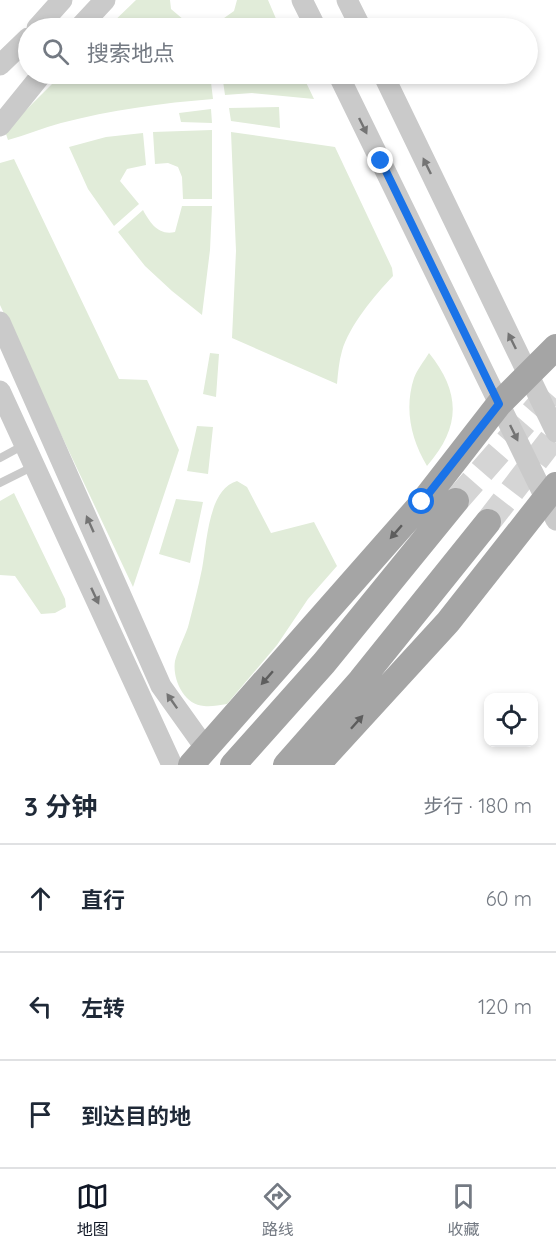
<!DOCTYPE html>
<html lang="zh">
<head>
<meta charset="utf-8">
<style>
	body { margin:0; font-family:Quicksand,"Noto Sans SC",sans-serif; background:#f2f2f3; color:#1f2937 }
	.controls { position:absolute; right:18px; bottom:18px; display:grid; overflow:hidden; border-radius:12px; box-shadow:0 3px 9px #0003 }
	.controls button { width:54px; height:54px; display:grid; place-items:center; padding:0; border:0; border-bottom:2px solid #e0e1e3; background:#fff; color:#1f2937; font:30px sans-serif }
	.stop { position:absolute; width:18px; height:18px; margin:-14px; border:4px solid #1a73e8; border-radius:50%; background:#fff }
	.stop.end { background:#1a73e8; border-color:#fff; box-shadow:0 2px 6px #0008 }
	.list { margin:0; padding:0; list-style:none }
	h2 { display:flex; justify-content:space-between; align-items:center; height:78px; margin:0; padding:0 24px; font-size:26px }
	h2 small { font-size:20px; font-weight:400; color:#747a83 }
	.list li { display:grid; grid-template-columns:39px 1fr auto; gap:18px; align-items:center; box-sizing:border-box; height:108px; padding:0 24px; border-top:2px solid #e0e1e3 }
	.list b { display:block; font-size:22px; white-space:nowrap }
	.list em { font-size:20px; font-style:normal; color:#747a83 }
	.icon { flex:none; width:33px; height:33px; fill:none; stroke:currentColor; stroke-width:2; stroke-linecap:round; stroke-linejoin:round }
	.map { position:relative; flex:none; width:556px; height:765px; overflow:hidden }
	.search { position:absolute; background:#fff; box-shadow:0 3px 9px #0003; left:18px; right:18px; top:18px; height:66px; display:flex; align-items:center; gap:15px; box-sizing:border-box; padding:0 21px; border-radius:33px; color:#747a83; font-size:22px }
	.sheet { height:402px; background:#fff }
	nav { display:flex; justify-content:space-around; align-items:center; box-sizing:border-box; height:84px; border-top:2px solid #e0e1e3; background:#fff; font-size:16px; color:#747a83 }
	nav a { display:grid; justify-items:center; gap:3px }
	nav .on { color:#111827 }
	.map>svg:first-child { display:block }
	.green { fill:#e1ecd9 }
	.lines { fill:none; stroke-linecap:round; stroke-linejoin:round }
	.primary-tunnel { stroke:#d5d5d5; stroke-width:26; stroke-dasharray:26 13; stroke-linecap:butt }
	.service { stroke:#cacaca; stroke-width:8 }
	.tertiary { stroke:#cacaca; stroke-width:21 }
	.primary { stroke:#a5a5a5; stroke-width:26 }
	.oneway { fill:#747474 }
	.oneway2 { fill:#5d5d5d }
	.route { stroke:#1a73e8; stroke-width:8 }
</style>
</head>
<body>
<div class="map">
<svg width="556" height="765" viewBox="0 0 556 765">
	<rect width="100%" height="100%" fill="#fff"/>
	<!-- green -->
	<path class="green" d="M136,0h34l1,9 13,11 18,4 1,4h-96z
		M237,0h31l12,28h-62l-1,-5 17,-12z
		M62,74h148l3,25c-51,4 -102,11 -152,24 -18,5 -35,12 -53,17l-3,-9z
		M222,74h80l12,25 -62,-6 -27,2z
		M279,107l1,21 -49,-7 -2,-13z
		M211,109l1,14 -31,-1 -2,-9z
		M212,130v69h-29l-1,-22 -4,-10 -10,-4 -13,1 -2,-32z
		M231,132l104,15 57,121 1,8c-18,19 -44,50 -51,75 -3,10 -4,22 -5,33l-105,-46 4,-87z
		M143,133l3,32 -19,4 -7,12 19,23 -25,22 -26,-37 -19,-42 37,-10z
		M14,159l105,220 28,1 32,70 -46,137 -133,-282v-142z
		M182,206h30l-2,44 -8,65 -30,-24 -27,-25 -27,-34 25,-22c7,13 16,26 32,22z
		M210,353l9,1 -3,43 -13,-3z
		M429,353c32,40 32,74 -2,113 -16,-27 -23,-57 -13,-88 3,-8 10,-17 15,-25z
		M197,426l16,1 -5,47 -21,-3z
		M237,481l10,6 24,46 43,-11 23,44 -29,33 -31,46 -50,59c-8,1 -16,3 -23,2 -20,-1 -32,-27 -29,-45 3,-11 9,-23 13,-34 5,-19 10,-39 14,-58 5,-26 6,-80 35,-88z
		M14,493l51,106 1,8 -11,6 -14,1 -26,-38 -15,-1v-74z
		M176,499l27,3 -13,61 -31,-9z"/>
	<g class="lines">
		<!-- primary-tunnel -->
		<path class="primary-tunnel" d="M456,501l100,-115
			M488,522l68,-88"/>
		<!-- service -->
		<path class="service" d="M0,458l24,-13
			M0,483l34,-17"/>
		<!-- tertiary -->
		<path class="tertiary" d="M302,0l14,28
			M347,0l14,28
			M37,28l25,-28
			M79,28l26,-28
			M0,65l28,-27
			M338,74l218,446
			M383,74l173,358
			M0,126l42,-52
			M0,322l161,364 45,63
			M0,391l172,374"/>
		<!-- primary -->
		<path class="primary" d="M191,765l231,-262 77,-99 57,-57
			M233,765l91,-102 132,-162
			M286,765l75,-85 127,-158
			M317,765l131,-143 108,-137"/>
	</g>
	<!-- one-way arrows -->
	<defs><path id="oneway-solid" d="M-6-.8H1V-3.2L6.5 0L1 3.2V.8H-6Z" transform="scale(1.5)"/></defs>
	<g class="oneway">
		<use href="#oneway-solid" transform="translate(363 126) rotate(64)"/>
		<use href="#oneway-solid" transform="translate(427 166) rotate(-116)"/>
		<use href="#oneway-solid" transform="translate(512 341) rotate(-116)"/>
		<use href="#oneway-solid" transform="translate(514 433) rotate(64)"/>
		<use href="#oneway-solid" transform="translate(90 524) rotate(-114)"/>
		<use href="#oneway-solid" transform="translate(95 596) rotate(65)"/>
		<use href="#oneway-solid" transform="translate(172 701) rotate(-125)"/>
	</g>
	<g class="oneway2">
		<use href="#oneway-solid" transform="translate(396 532) rotate(131)"/>
		<use href="#oneway-solid" transform="translate(267 678) rotate(131)"/>
		<use href="#oneway-solid" transform="translate(357 722) rotate(-48)"/>
	</g>
	<g class="lines">
		<!-- route -->
		<path class="route" d="M381,161l118,243 -77,98"/>
	</g>
</svg>
<div class="controls">
<button><svg class="icon" aria-label="locate" viewBox="0 0 24 24"><circle cx="12" cy="12" r="6"/><path d="M12 2v4M12 18v4M2 12h4M18 12h4"/></svg></button>
</div>
<div class="stop" style="left:422px;top:502px"></div>
<div class="stop end" style="left:381px;top:161px"></div>
<div class="search"><svg class="icon" aria-label="search" viewBox="0 0 24 24"><circle cx="10" cy="10" r="6"/><path d="M15 15l6 6"/></svg>搜索地点</div>
</div>
<section class="sheet">
<h2>3 分钟<small>步行 · 180 m</small></h2>
<ul class="list">
<li><svg class="icon" aria-label="ahead" viewBox="0 0 24 24"><path d="M12 20V5M6 11l6-6 6 6"/></svg><div><b>直行</b></div><em>60 m</em></li>
<li><svg class="icon" aria-label="left" viewBox="0 0 24 24"><path d="M17 20v-9H6M10 6l-5 5 5 5"/></svg><div><b>左转</b></div><em>120 m</em></li>
<li><svg class="icon" aria-label="arrive" viewBox="0 0 24 24"><path d="M6 21V4h12l-3 4 3 4H6"/></svg><div><b>到达目的地</b></div></li>
</ul>
</section>
<nav>
<a class="on"><svg class="icon" aria-label="map" viewBox="0 0 24 24"><path d="M3 6l6-2 6 2 6-2v14l-6 2-6-2-6 2zM9 4v14M15 6v14"/></svg>地图</a>
<a><svg class="icon" aria-label="directions" viewBox="0 0 24 24"><path d="M12 3l9 9-9 9-9-9zM9 14v-3h6M13 9l2 2-2 2"/></svg>路线</a>
<a><svg class="icon" aria-label="saved" viewBox="0 0 24 24"><path d="M7 4h10v16l-5-4-5 4z"/></svg>收藏</a>
</nav>
</body>
</html>
